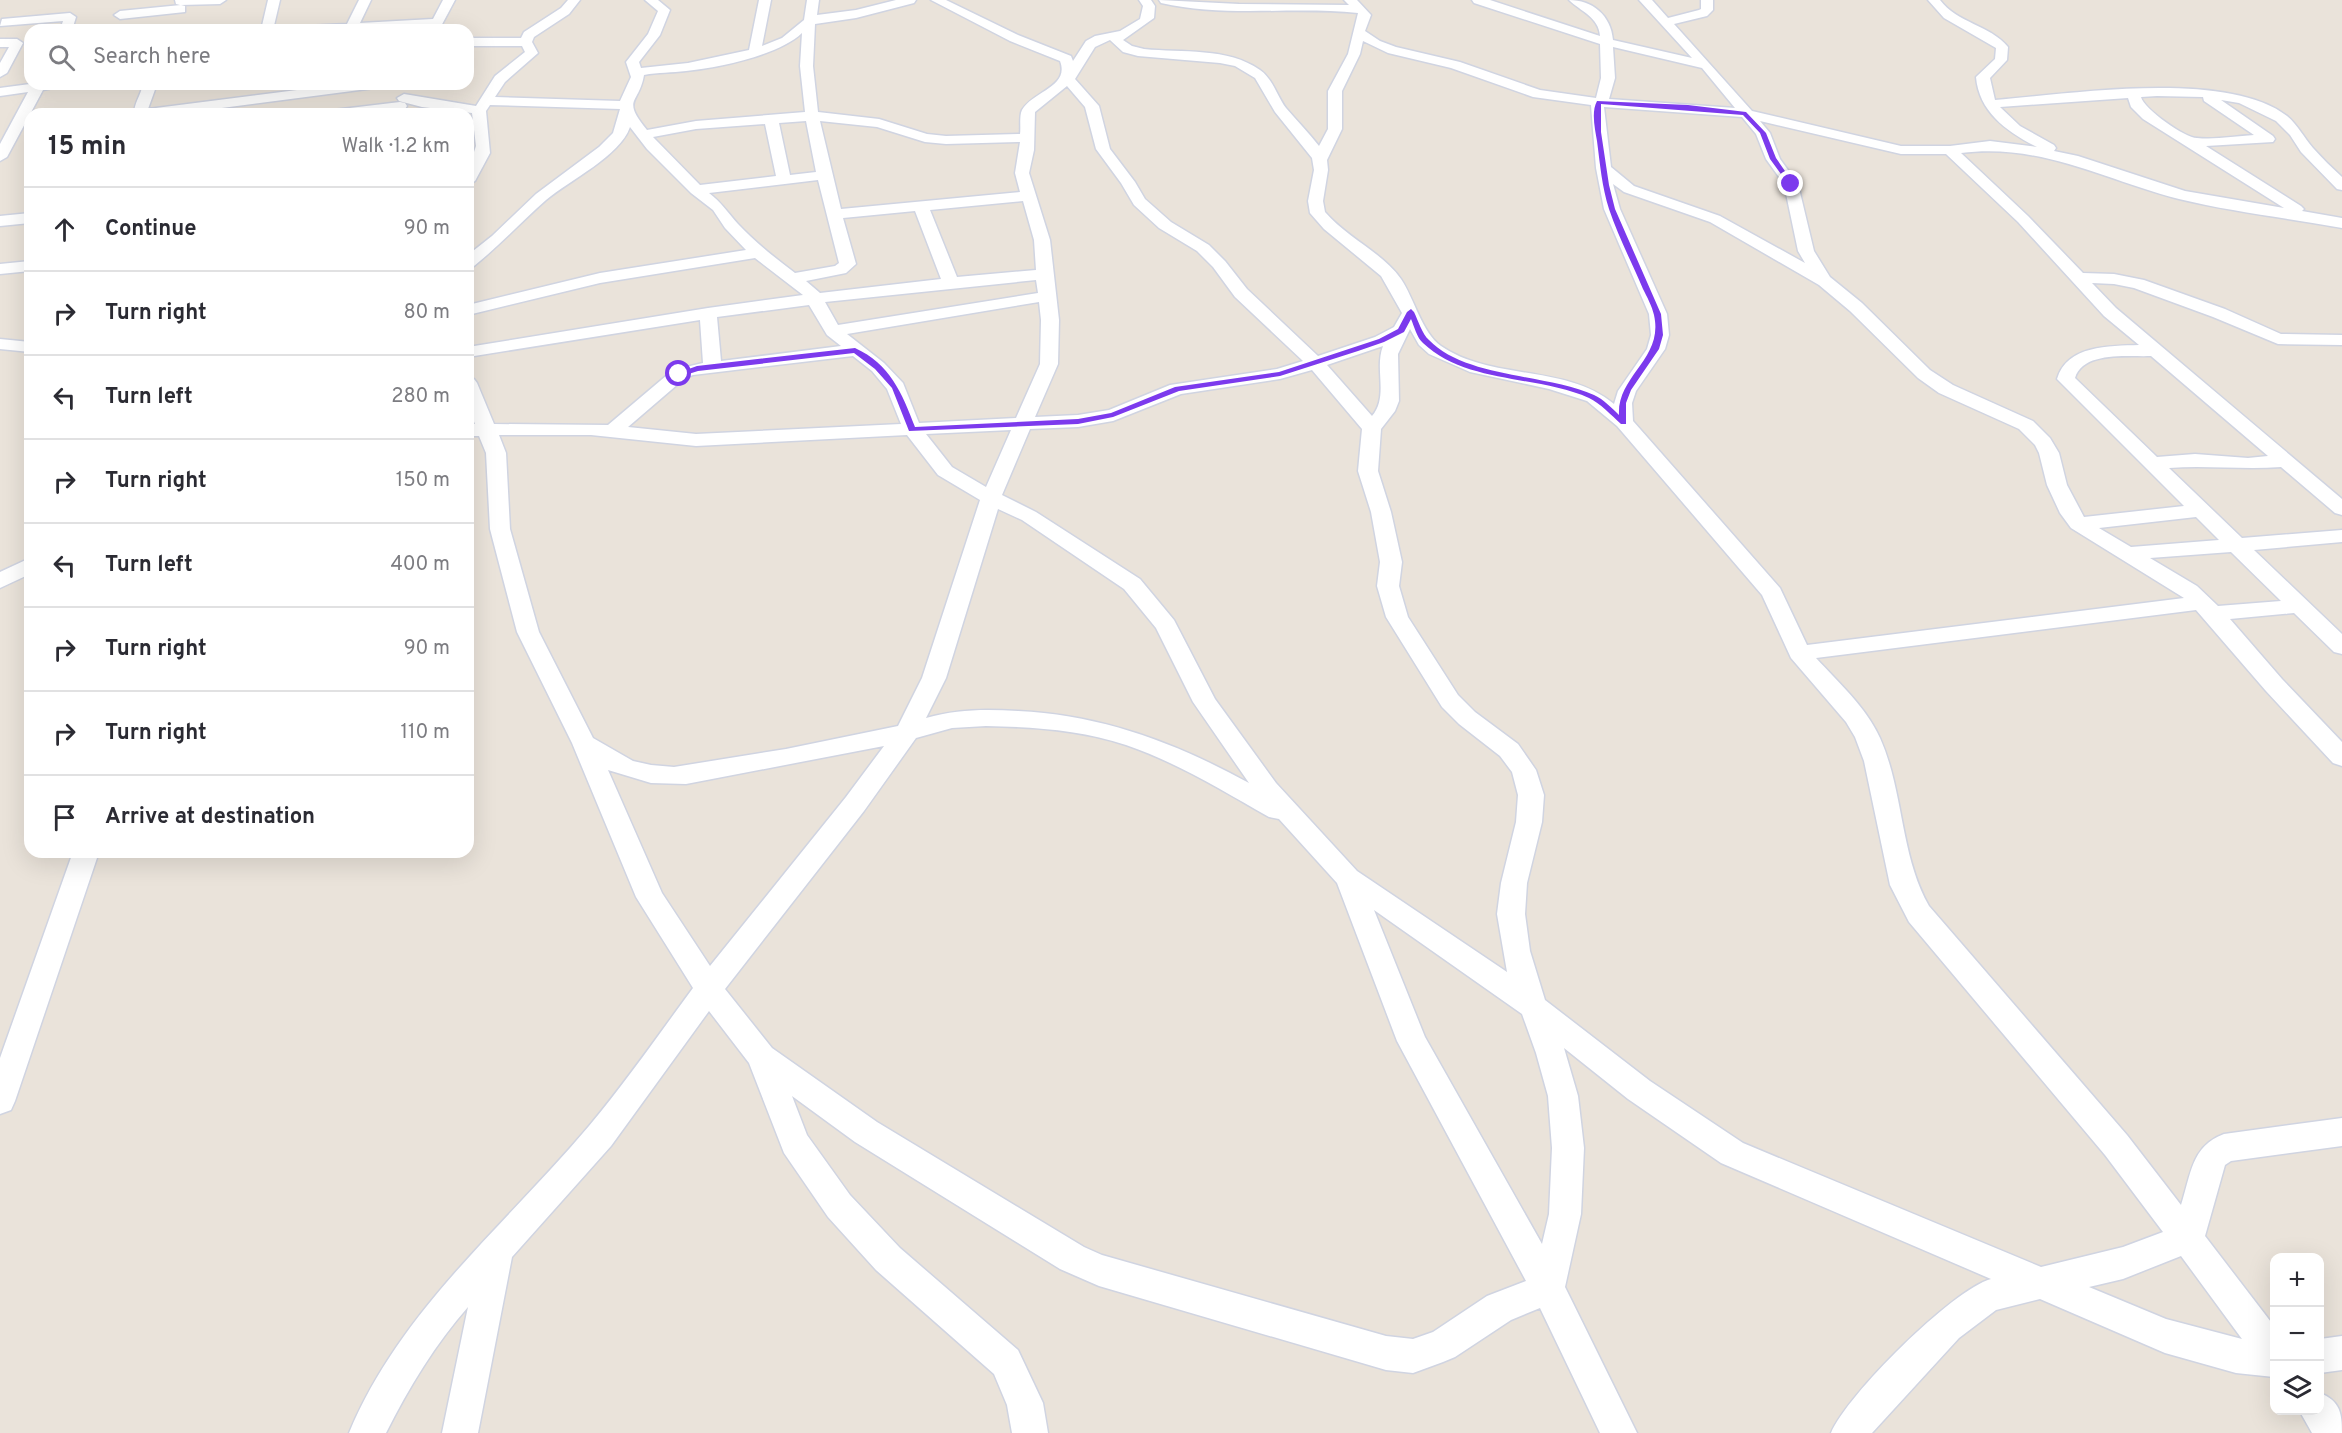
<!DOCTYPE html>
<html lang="en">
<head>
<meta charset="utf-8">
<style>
	body { margin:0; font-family:Overpass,sans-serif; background:#f2f2f3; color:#2b2b33 }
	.controls { position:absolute; right:18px; bottom:18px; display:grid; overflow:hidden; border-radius:12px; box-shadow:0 6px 24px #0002 }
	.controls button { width:54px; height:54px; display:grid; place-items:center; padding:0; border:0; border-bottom:2px solid #e1e1e2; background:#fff; color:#2b2b33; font:30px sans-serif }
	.stop { position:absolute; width:18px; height:18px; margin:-14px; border:4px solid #7c3aed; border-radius:50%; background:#fff }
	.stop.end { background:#7c3aed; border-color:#fff; box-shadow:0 2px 6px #0008 }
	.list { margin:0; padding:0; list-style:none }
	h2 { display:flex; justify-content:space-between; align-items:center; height:78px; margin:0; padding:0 24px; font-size:26px }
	h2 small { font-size:20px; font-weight:400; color:#7c7c81 }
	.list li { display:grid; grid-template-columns:39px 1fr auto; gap:18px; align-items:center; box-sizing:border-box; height:84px; padding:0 24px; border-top:2px solid #e1e1e2 }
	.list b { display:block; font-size:22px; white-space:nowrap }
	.list em { font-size:20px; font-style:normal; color:#7c7c81 }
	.icon { flex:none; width:33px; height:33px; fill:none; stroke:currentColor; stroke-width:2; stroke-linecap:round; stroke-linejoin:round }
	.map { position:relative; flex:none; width:2342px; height:1433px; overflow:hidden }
	.search { position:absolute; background:#fff; box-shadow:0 6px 24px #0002; left:24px; top:24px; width:450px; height:66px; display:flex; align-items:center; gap:15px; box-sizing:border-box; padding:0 21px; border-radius:18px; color:#7c7c81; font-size:22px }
	.panel { position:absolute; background:#fff; box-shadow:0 6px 24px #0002; left:24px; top:108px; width:450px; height:750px; border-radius:18px }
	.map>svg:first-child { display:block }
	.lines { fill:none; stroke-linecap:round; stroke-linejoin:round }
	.minor-casing { stroke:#d0d4e1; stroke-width:3 }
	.minor { fill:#fff; fill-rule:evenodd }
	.route { fill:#7c3aed }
</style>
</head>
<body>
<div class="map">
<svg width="2342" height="1433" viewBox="0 0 2342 1433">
	<rect width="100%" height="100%" fill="#eae3da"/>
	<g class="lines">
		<defs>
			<path id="minor" d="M175,0h51l-6,4 -40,1 -4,-1z
				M268,0h12l-7,30h-12z
				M359,0h12l-11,23 73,-4 10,-19h12l-16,30h-12l2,-4 -63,4h-67l6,-4 42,-2z
				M568,0h12l-11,14 -35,23 -2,5 6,11 -33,29 -10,15 125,4 11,-24 -5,-15 22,-28 10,-23 -13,-11h13l12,10 -10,25 -21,27 2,6 47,-5 61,-13 10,-50h12l-9,46 20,-8 22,-18 3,-20h12l-2,15 39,-5 40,-10h20l-2,3 -58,15 -41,6 -2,42 5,46 61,7 48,15 19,2 74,-2c1,-7 -1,-18 2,-24 11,-19 48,-23 38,-49l-50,-20 -79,-41h15l72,35 53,21 2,5 13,-20 9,-5 25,-5 20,-12 3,-13 -4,-6h12l4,6 -1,12 -31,22 9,6 12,3c38,4 84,-2 116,21 13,9 17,26 26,38 11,13 23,25 33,38l9,-17v-38l20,-37 10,-41c-66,-7 -132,5 -197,-10l-2,-3 80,4 110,1 -5,-5h13l14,15 -6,16 15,10 16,6 64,15 80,28 56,8 5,-20 -1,-34 -126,-41 -2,-3h18l110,36c-1,-19 -20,-25 -31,-36 23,0 42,15 44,40l79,18 -53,-58h13l16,18 31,-8 2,-1v-9h12v10l-6,6 -33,8 78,87 149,35h49l40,-5 47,6c-30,-15 -58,-35 -61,-70l19,-18 1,-11 -52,-30 -16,-18h12c17,23 50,25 68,47l-1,13 -17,18 5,22c74,-6 232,-31 292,16 11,9 17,22 26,32 9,10 19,20 29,29v13l-5,-1 -36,-37 -11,-17 -14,-14 -37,-18 -18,-3 52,36 2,3 -2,3 -67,4 95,60 3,3 -2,2 40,7v10c-54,-10 -110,-16 -163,-29 -75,-19 -136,-56 -218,-46l67,63 55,57 31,1 30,6 81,29 56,25 61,1v10l-64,-1 -65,-27 -79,-29 -20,-4 -22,-1 24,25 226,191v16l-7,-2 -54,-46c-38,3 -75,-2 -112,1l73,70 100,-8v12l-88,8 88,84v20l-8,-2 -40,-39 -64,6 52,60 60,63v24l-9,-3 -67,-72 -70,-81 -380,48c23,25 50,49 64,80 24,54 20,117 49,168l198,229 54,70c10,-30 10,-59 43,-71l118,-16v28l-111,15 -6,4 -20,71 69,90v51l-38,-4 -71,-20 -125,-54 -44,11 -37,28 -87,95h-41c16,-38 121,-143 160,-154l-270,-116 -93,-64 -64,-51 14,48 6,52 -3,66 -16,73 72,146h-37l-60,-125 -29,12 -56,37 -12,5 -30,11 -27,-3 -287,-84 -39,-17 -205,-127 -63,-46 15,39 43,60 50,53 118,102 25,53 5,30h-36l-5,-28 -13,-31 -118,-104 -48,-53 -44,-64 -35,-90 -40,-52 -98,135 -99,111 -34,176h-36l26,-126c-32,36 -60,82 -82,126h-37c51,-123 156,-207 240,-307 37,-44 70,-92 104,-138l-57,-91 -64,-154 -55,-111 -27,-103 -4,-76 -7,-17h-11v-12h7l-7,-18v-28l6,1 3,4 17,41 114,1 65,-55 30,-7 -3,-43 -232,37v-10l240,-39 95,-13 -48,-37 -155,25 -132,32v-10l132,-32 146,-23 -21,-22 -12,-18 -22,-17 -44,-44 -17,-22c-10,29 -60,53 -84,73 -25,22 -47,46 -72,66l-6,2v-13l24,-19 44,-42 63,-47 14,-14 7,-24 -130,-4 -4,6 4,42 -15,28 -7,4v-15l8,-24 -4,-33 -50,-6 -23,-6 -2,-3 7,-4 72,12 19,-30 30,-24 -3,-6h-54v-8h53l3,-6 37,-24zM802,33l-2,33 5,46 -109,9 -49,9c-26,-32 -8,-25 -3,-55 14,-3 28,-2 42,-4 32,-3 93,-16 116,-38zM1110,40l13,12 15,4 82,7 15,3 20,12 20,34 37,46 2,12 -6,31 2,12 14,16 57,47 21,37 -8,14 -19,10 -57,19 -71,-67 -22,-28 -16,-16 -38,-23 -26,-23 -10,-17 -25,-33 -11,-43 -24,-27 20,-32zM1363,41l25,12 63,15 82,29 58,8 5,63 8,41 45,105 2,21 -4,14 -29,42 -4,13c-48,-40 -122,-23 -173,-58 -19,-13 -27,-48 -40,-67 -19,-27 -54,-41 -76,-67l-2,-11 5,-31 -1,-10 15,-31v-38l18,-37zM1613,47l89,21 33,40 -126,-9 6,-21zM1067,86l18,21 11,42 25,34 13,22 25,23 38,23 16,16 22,30 68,64 -26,8 -107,16 -61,25 -31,5 -43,2 23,-53 1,-44 -9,-80 -21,-67 5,-23 1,-38zM2157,96l46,1 1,4 50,34c-19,1 -39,5 -57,3 -12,0 -53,-29 -56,-41zM2128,98l3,9 12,12 141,89 -99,-17 -107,-35 -24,-5 2,-3 -2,-3 -34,-19 -20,-19zM1604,107l138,10 14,17 10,25 18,25 14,67 7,12 -85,-47 -86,-30 -23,-19zM806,121l10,51 -26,3 -11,-52zM820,121l57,6 48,15 21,2 74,-2 -5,31 5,19 -179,17zM1760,121l141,33h45l72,68 86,94 35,29c-30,1 -72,0 -82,34l127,127 -100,11 -17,-32 -8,-32 -9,-15 -17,-17 -80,-36 -23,-15 -68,-67 -32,-26 -16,-26 -16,-67 -18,-25 -10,-26zM765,124l11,52 -76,9 -47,-48 43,-8zM818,180l21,83 -4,3 -40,7c-20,-15 -39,-30 -57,-49 -10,-11 -17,-22 -29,-31zM1613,184l11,8 86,30 109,63 31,26 68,67 21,15 80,36 16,16 4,8 8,32 13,28 11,15 113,70 -377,47 -27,-57 -147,-167 -1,-18 4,-12 29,-42 4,-14 -2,-21 -47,-105zM1023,201l11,39 2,30 -79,7 -27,-67zM915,211l26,68 -121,14 -14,-12 40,-8 10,-9 -13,-46zM1036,280l2,13 -200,32 -13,-23zM1039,302l2,18 -1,44 -24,54 -97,5 -16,-40 -19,-20 -37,-29zM809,305l18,30 14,11 -120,15 -4,-44zM1410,329l9,16 10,9 41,18 79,17 38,12 30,25 145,169 29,63 55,64 9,15 9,24 26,124 19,37 196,233 58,77 -40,15 -82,20 -298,-124 -93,-62 -105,-81 -15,-49 -5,-37 2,-31 15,-61 2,-27 -8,-25 -18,-26 -43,-32 -17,-17 -50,-78 -9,-31 3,-24 -11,-50 -13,-41 3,-42 14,-18 4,-10 -1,-47zM1383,346c-9,23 6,50 -11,70l-45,-51zM853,356l19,15 15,18 14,35 -205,10 -68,-7 57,-49 8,-3zM2151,356l117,100 -20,2 -53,-4 -38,3 -82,-79c8,-27 53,-21 76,-22zM1312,370l50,59 -4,42 13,41 9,50 -3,24 9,31 56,90 17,17 41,32 12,16 6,23 -2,27 -15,61 -4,31 10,58 -150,-101 -81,-88 -61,-84 -41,-79 -34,-41 -104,-67 -34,-17 28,-66 48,-2 35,-6 68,-27 99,-15zM1011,430l-25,57 -34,-20 -26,-33zM499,435h92l105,11 211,-11 31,40 42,25 -58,178 -24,48 -112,23 -112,18 -23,-2 -18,-4 -40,-23 -54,-106 -29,-103 -4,-76zM998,509l24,11 102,69 32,39 37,74 56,81c-73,-40 -147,-68 -231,-72 -32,-2 -61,-2 -92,7l20,-40zM2196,517l23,23 -88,7 -32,-19zM2231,552l50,49 -63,5 -21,-20 -47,-28zM986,726c47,1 95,4 140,19 50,17 97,46 143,72l10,2 58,64 60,158 129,240 -39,15 -54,36 -20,7 -27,-3 -284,-81 -18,-8 -207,-125 -105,-74 -47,-59 139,-178 52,-73 36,-10zM884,746l-38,51 -136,169 -48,-73 -54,-123 43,13 35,1zM1374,910l148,104 14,39 12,43 4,52 -3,66 -7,30 -117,-207zM2181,1256l61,83 -76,-20 -77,-32 34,-8z
				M181,5l4,1v6l-65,7 -6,-4 6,-4z
				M70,13l6,4 -4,13h-12l3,-9 -63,5 2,-7z
				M0,39h17l6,4 -16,30 -7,4v-14l9,-16h-9z
				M30,84l25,1 -2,3 -10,2 -36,67 -7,4v-17l28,-52 -28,4v-8z
				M143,84h14l-9,25 196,-25h38l-7,4 -199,26h-42c0,-11 7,-19 9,-30z
				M400,102l5,1 2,3 -2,3 -38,5h-41l7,-4z
				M30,213v10l-30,3v-10z
				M30,261v10l-30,3v-10z
				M0,339l30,3v10l-30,-3z
				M30,558v16l-30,14v-16z
				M73,852h26l-84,249 -4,9 -11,4v-56z
				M2342,1336v34l-22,3v-34z
				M2320,1393c20,8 22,20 22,40h-30l-13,-23h21z"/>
		</defs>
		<!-- minor casing -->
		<use href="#minor" class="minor-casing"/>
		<!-- minor -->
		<use href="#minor" class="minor"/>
	</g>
	<!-- route -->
	<path class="route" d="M1597,101l91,4 58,7 20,21 10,25 18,26 -5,1 -19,-26 -10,-26 -17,-18 -142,-11v28l8,53 6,24 46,105 2,21 -4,14 -28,41 -5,13v21h-5c-10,-9 -21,-21 -32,-26 -51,-23 -123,-14 -166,-55 -6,-5 -9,-17 -12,-24l-7,13 -20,10 -26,9 -78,25 -101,15 -66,26 -35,7 -169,7 -17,-43 -17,-19 -21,-16 -156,18 -19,6 -4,-3 22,-8 158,-18c35,16 47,45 60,79l163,-8 33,-6 64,-26 104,-15 100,-33 19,-10 9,-17 4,-3 3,3c4,8 8,22 15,28 36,38 119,34 165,55 9,4 18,13 25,20 -2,-40 45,-56 35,-100 -2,-9 -7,-18 -11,-26 -11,-26 -25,-53 -34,-80 -7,-22 -9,-45 -12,-68 -2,-12 -6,-29 0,-40z"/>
</svg>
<div class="controls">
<button>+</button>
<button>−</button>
<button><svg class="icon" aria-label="layers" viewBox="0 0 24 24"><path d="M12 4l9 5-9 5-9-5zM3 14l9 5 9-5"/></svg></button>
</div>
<div class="stop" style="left:679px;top:374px"></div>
<div class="stop end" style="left:1791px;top:184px"></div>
<div class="search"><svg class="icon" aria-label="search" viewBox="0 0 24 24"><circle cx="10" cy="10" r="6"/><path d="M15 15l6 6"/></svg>Search here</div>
<section class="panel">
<h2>15 min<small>Walk · 1.2 km</small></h2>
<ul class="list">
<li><svg class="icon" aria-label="ahead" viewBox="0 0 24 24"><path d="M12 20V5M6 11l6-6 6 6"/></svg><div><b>Continue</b></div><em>90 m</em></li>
<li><svg class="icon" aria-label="right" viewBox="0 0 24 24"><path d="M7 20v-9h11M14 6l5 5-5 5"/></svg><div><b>Turn right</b></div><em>80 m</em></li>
<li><svg class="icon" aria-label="left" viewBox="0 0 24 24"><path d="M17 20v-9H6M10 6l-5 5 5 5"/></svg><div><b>Turn left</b></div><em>280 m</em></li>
<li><svg class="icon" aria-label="right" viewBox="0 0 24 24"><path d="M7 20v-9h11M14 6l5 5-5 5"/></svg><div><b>Turn right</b></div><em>150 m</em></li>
<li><svg class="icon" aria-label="left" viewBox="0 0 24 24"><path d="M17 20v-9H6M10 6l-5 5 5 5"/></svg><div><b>Turn left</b></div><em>400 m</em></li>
<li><svg class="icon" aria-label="right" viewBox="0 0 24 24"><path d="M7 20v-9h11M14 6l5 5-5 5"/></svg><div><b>Turn right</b></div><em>90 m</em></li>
<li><svg class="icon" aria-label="right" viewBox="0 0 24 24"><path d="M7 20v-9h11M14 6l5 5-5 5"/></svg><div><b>Turn right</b></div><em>110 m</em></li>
<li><svg class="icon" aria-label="arrive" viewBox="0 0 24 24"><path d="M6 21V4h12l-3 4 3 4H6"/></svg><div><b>Arrive at destination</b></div></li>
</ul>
</section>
</div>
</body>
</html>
